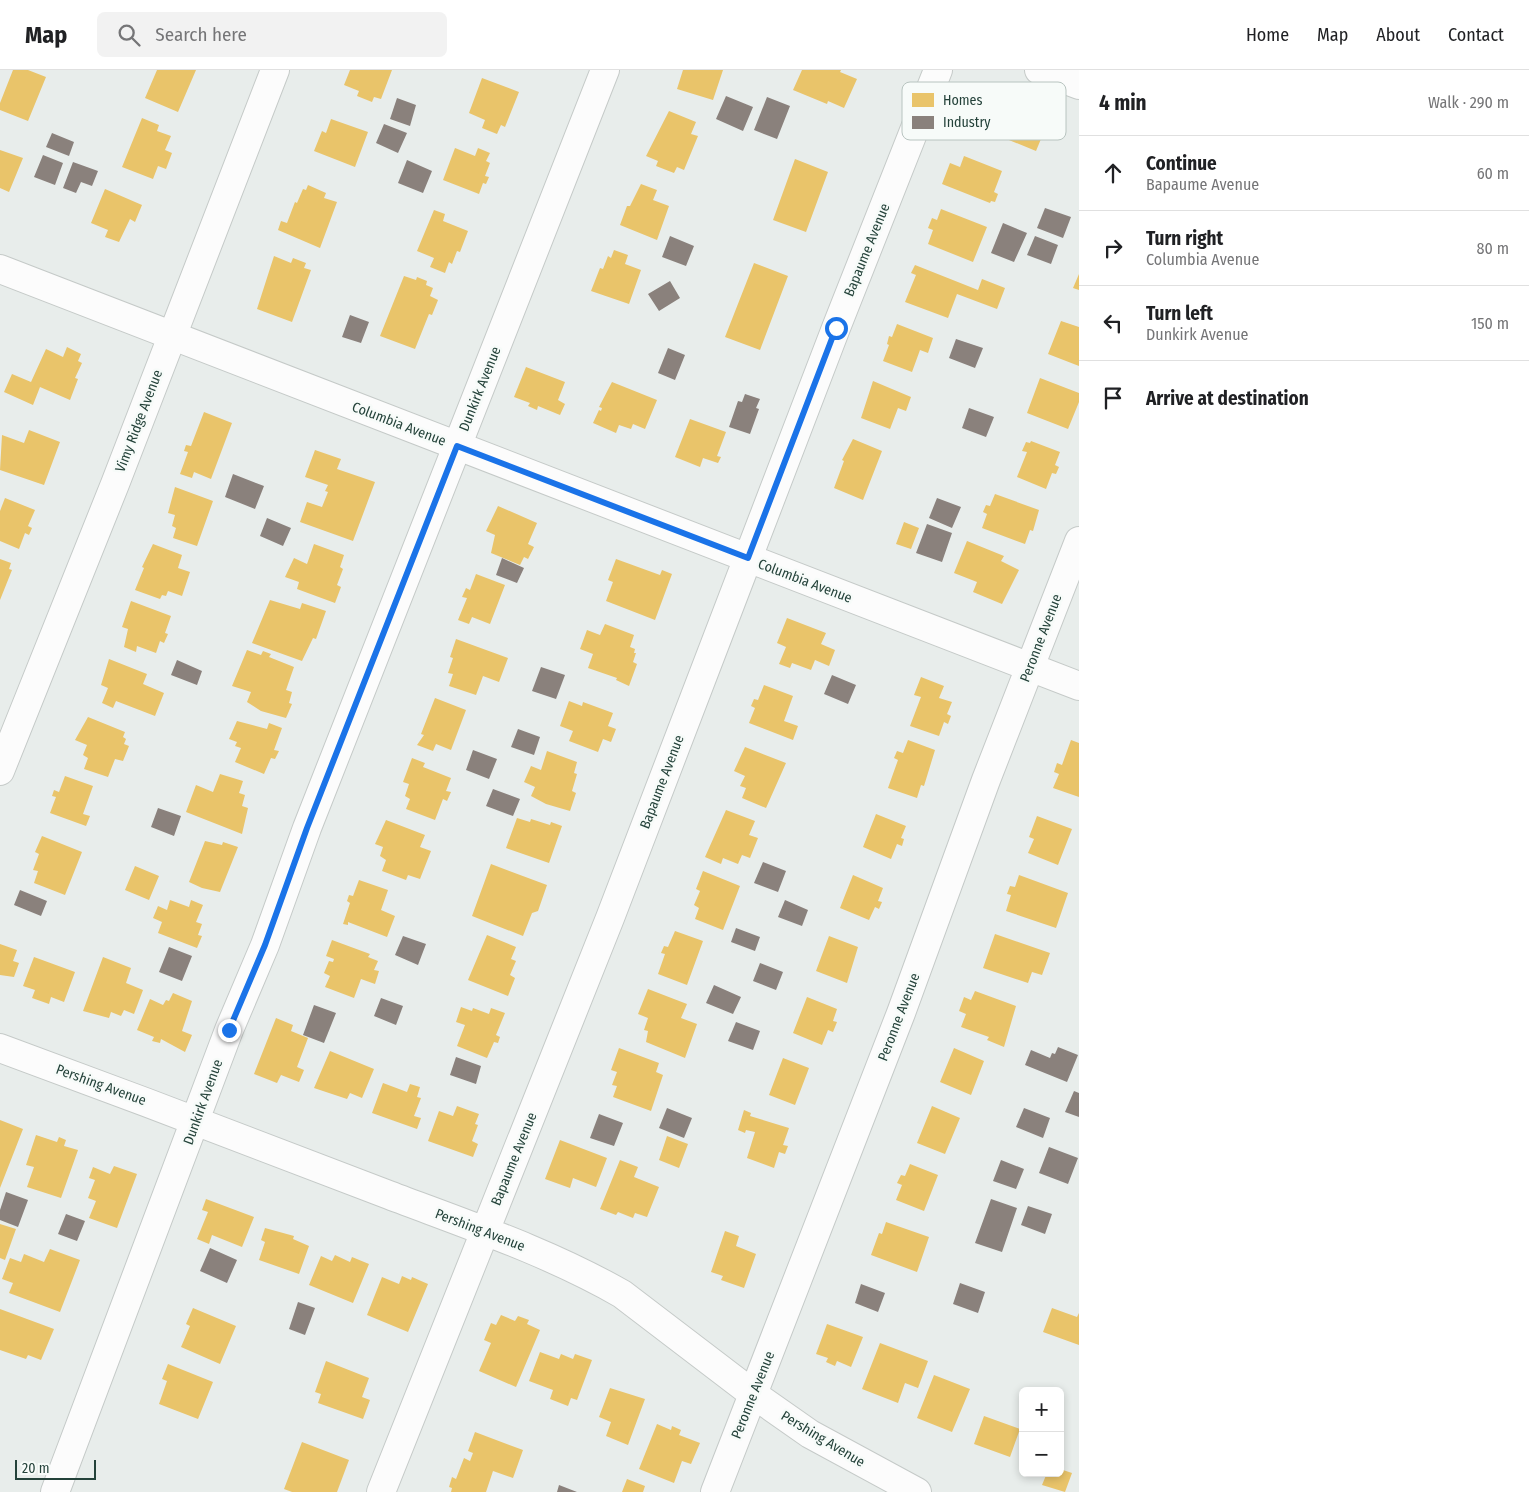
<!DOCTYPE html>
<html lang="en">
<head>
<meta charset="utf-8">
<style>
	body { margin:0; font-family:"Fira Sans Condensed",sans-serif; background:#f2f2f2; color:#202124 }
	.controls { position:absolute; right:15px; bottom:15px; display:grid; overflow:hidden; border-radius:8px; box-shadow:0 2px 8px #0003 }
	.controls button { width:45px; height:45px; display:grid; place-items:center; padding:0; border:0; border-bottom:1px solid #e0e0e0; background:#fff; color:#202124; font:25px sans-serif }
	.scale { position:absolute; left:15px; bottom:12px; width:81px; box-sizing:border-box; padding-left:5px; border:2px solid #24423a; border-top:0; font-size:14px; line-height:18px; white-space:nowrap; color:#24423a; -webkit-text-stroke:4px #f7fbf9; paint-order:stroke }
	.stop { position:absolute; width:15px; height:15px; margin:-11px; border:4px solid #1a73e8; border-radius:50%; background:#fff }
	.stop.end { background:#1a73e8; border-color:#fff; box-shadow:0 1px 5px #0008 }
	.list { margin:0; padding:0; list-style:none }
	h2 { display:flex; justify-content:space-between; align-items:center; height:65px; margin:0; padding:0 20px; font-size:21px }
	h2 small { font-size:16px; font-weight:400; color:#757577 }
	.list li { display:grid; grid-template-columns:32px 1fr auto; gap:15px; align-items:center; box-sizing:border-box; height:75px; padding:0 20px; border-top:1px solid #e0e0e0 }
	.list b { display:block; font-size:19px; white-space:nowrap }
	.list p { margin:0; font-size:16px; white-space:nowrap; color:#757577 }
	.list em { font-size:16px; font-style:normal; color:#757577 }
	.icon { flex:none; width:28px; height:28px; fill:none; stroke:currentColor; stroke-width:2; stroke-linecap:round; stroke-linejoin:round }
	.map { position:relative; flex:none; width:1079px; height:1422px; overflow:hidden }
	header { display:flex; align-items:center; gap:30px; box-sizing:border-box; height:70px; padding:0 25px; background:#fff; border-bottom:1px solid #e0e0e0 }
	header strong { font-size:24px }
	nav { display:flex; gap:28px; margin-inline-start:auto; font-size:18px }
	.search { width:350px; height:45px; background:#f2f2f2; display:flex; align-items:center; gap:12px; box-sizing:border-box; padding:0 18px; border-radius:8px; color:#757577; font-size:19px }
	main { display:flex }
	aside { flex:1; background:#fff }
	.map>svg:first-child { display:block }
	.homes { fill:#e9c46a }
	.industry { fill:#8a817c }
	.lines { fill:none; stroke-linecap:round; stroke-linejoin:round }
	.minor-casing { stroke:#c5cac8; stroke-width:30 }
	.minor { stroke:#fcfcfc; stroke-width:28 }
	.route { stroke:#1a73e8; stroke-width:6 }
	.labels { text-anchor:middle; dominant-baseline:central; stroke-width:5; stroke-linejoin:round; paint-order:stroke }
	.street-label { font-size:14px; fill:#24423a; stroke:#f7fbf9 }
	.key { fill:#f7fbf9; stroke:#b8c4c0; stroke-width:1 }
	.key-label { font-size:14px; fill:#24423a }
</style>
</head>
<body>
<header>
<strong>Map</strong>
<div class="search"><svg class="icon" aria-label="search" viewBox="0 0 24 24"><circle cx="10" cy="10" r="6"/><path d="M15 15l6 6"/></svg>Search here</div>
<nav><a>Home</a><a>Map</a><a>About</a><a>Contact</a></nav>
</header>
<main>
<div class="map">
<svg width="1079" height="1422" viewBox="0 0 1079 1422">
	<rect width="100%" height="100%" fill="#e8edeb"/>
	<!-- homes -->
	<path class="homes" d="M13,0h15l18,7 -18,44 -28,-11v-7z
		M157,0h39l-18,42 -33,-14z
		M350,0h42l-11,29 -7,-2 -2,5 -15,-6 2,-5 -15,-6z
		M683,0h40l-10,30 -36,-11z
		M802,0h39l-1,2 17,7 -13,29 -16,-7 -1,3 -34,-14z
		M482,8l37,14 -14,35 -4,-2 -4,9 -15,-6 3,-8 -16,-7z
		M989,26l59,26 -12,29 -71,-29 8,-19 11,4z
		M669,41l27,11 -5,12 7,2 -14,34 -7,-3 -3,6 -18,-7 2,-5 -12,-5z
		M142,48l17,7 -2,6 14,5 -6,14 7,3 -6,16 -8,-3 -5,13 -31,-12z
		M331,49l37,13 -13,35 -41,-16 8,-20 4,2z
		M455,78l20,8 3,-8 12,5 -4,8 4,2 -5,13 4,1 -3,7 -3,-1 -4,11 -36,-14z
		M0,80l23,8 -14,34 -9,-4z
		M964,86l38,15 -8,21 4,2 -3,8 -4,-1 -1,2 -48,-19 8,-21 10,4z
		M795,89l33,13 -22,60 -33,-12z
		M641,114l16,6 -4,10 16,6 -12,34 -37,-15 7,-19h3z
		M308,115l18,8 -2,5 13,4 -17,46 -42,-18 3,-9 6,2 8,-21 2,1 6,-14 3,1z
		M105,119l37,16 -7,17 -5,-3 -11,23 -14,-5 3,-7 -17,-7z
		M941,139l46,18 -14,35 -45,-18 5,-14 -5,-2 4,-10 5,2z
		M434,140l11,4 -2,7 25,10 -8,21 -3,-1 -5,13 -3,-2 -4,11 -15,-6 4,-9 -17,-7z
		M614,180l14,5 -3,9 16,6 -12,34 -38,-13 9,-23 3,1 5,-13 3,2z
		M274,186l17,7 2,-5 13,5 -2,5 7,2 -19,52 -35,-13z
		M754,193l34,13 -28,74 -35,-13z
		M915,195l63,25 4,-11 23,9 -8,21 -40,-15 -9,24 -43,-16 11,-27 -5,-2z
		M1079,204v16l-6,-2z
		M404,206l12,4 1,-3 10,4 -1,4 7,3 -3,8 8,4 -6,15 -3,-1 -14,35 -35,-13z
		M1061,251l18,6v39l-31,-12z
		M897,254l36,14 -5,15 -8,-3 -8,22 -29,-11 6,-16 -2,-1 2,-8 3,1z
		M67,277l14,7 -3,7 4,2 -7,15 3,1 -8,21 -30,-13 -7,18 -29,-13 8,-18 19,8 15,-33 17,8z
		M526,297l39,15 -7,18 7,4 -5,11 -22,-9 -1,4 -9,-4 2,-3 -16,-6z
		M1040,308l39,15v9l-11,27 -41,-16z
		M873,311l38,16 -5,14 -8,-3 -8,21 -29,-11z
		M612,312l45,18 -12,29 -12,-5 -2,5 -12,-4 -3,8 -23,-10 6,-13 2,1 1,-3 -3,-1z
		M204,342l28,11 -21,56 -17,-7 -2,6 -12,-4 8,-22 -4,-1 2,-6 5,1z
		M690,349l36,13 -9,24 4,1 -3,6 -15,-5 -3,9 -25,-10z
		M29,360l31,12 -16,43 -44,-15 2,-35 22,8z
		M853,369l29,12 -19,49 -29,-12 10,-27 -2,-1z
		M1031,371l29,11 -5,13 4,2 -3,7 -4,-1 -6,16 -29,-12 10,-25 -5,-1 4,-9 4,1z
		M315,380l26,9 -4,10 38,13 -22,59 -53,-19 7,-20 15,5 6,-15 -3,-1 3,-6 -23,-8z
		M175,417l38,14 -16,45 -24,-8 3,-10 -4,-2 3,-11 -7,-2z
		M995,424l44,16 -6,21 -3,-1 -5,14 -43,-16 5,-14 -4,-2 3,-7 4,1z
		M5,428l30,12 -7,16 4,2 -3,7 -4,-2 -6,16 -19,-8v-30z
		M498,436l39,17 -9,21 6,3 -6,12 -4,-2 -4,8 -29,-12 4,-18 -9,-4z
		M904,452l15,6 -8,21 -15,-5z
		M967,471l37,15 -3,5 18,9 -17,34 -29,-12 4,-10 -23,-9z
		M153,474l29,11 -4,13 12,4 -8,24 -14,-5 -2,5 -4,-1 -2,4 -25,-9 9,-22 -2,-1z
		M314,474l30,11 -4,12 3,2 -6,16 4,2 -6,16 -38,-14 2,-7 -14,-5 9,-19 13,6z
		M0,489l11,4 -2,6 3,1 -12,30z
		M616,489l44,16 2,-5 10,4 -17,46 -49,-19 7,-19 -5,-2z
		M476,504l29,11 -15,39 -18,-7 -3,7 -11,-4 9,-22 -5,-1 4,-9 4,2z
		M270,530l30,9 2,-6 24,8 -10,28 -3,-1 -11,23 -50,-18z
		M131,531l40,15 -6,17 3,1 -4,9 -4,-2 -4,12 -19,-7 -1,6 -12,-5 4,-18 -6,-2z
		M787,548l39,15 -5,11 14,6 -6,16 -14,-6 -4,10 -19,-7 -2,5 -11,-4 7,-17 -9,-4z
		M605,554l29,11 -4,12 5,2 -1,4h2l-3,9 4,2 -8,22 -13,-6 1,-2 -29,-10 5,-14 -13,-5 7,-19 13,5z
		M456,569l52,19 -9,24 -16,-6 -7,19 -27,-9 4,-12 -5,-1 5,-15 -3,-1z
		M247,580l14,5 2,-4 8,3 -2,3 25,10 -8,23 6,2 -3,11 3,1 -6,14 -25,-7 -14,-9 4,-10 -19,-6z
		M109,589l38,15 -4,10 21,9 -9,23 -39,-15 -3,7 -11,-5 6,-15 -7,-3z
		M921,607l23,9 -5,12 13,4 -5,12 4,2 -3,8 -4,-2 -5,14 -29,-10 11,-29 -7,-2z
		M764,615l29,11 -9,25 14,5 -5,14 -44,-17 6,-15 -4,-2 3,-7 4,1z
		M435,628l31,12 -15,40 -15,-6 -3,7 -16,-6 7,-10 -3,-1z
		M569,631l13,5 1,-4 30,11 -5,13 8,3 -5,13 -8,-3 -5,13 -29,-11 4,-10 -13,-5z
		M88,647l37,15 -2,5 3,2 -2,5 5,2 -6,15 -8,-2 -7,18 -24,-8 4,-11 -5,-3 4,-10 -12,-5z
		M237,651l30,8 2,-6 13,5 -8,22 5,1 -4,8 -4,-1 -7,16 -29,-12 6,-14 -6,-2 2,-4 -8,-3z
		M908,670l27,10 -11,36 -3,-1 -4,13 -29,-10 10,-28 -4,-2 3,-7 6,2z
		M1071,670l8,3v54l-26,-9 6,-14 -5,-2 3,-9 5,2z
		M745,677l41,16 -20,45 -24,-10 4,-10 -6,-2 5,-10 -11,-5z
		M547,681l30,11 -3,11 3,1 -5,17 4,2 -6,18 -24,-7 -15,-8 4,-9 -11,-5 7,-16 10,4z
		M412,688l13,5 -2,4 28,11 -5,13 5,1 -4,9 -4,-2 -8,21 -29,-11 4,-10 -5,-3 4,-12 -6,-2z
		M220,704l23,7 -4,12 6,2 -3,11 6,2 -6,26 -56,-22 10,-27 17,7z
		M65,706l28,10 -10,28 7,2 -4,10 -36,-13 6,-16 -4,-1 2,-6 5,2z
		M726,740l29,11 -6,14 9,3 -8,20 -8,-3 -4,9 -15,-6 -2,6 -16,-7z
		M876,744l30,12 -5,12 3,1 -2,7 -5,-2 -6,15 -28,-12z
		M1037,746l35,13 -14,36 -30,-12 6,-14 -5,-2z
		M517,748l13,4 1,-3 19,6 1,-3 11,4 -13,37 -43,-15z
		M386,750l39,15 -5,12 11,4 -11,28 -12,-4 -2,5 -24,-9 4,-11 -6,-4 3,-9 -8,-3z
		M42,766l40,16 -17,43 -31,-12 4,-12 -5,-1 6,-16 -4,-2z
		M205,771l17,4 1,-3 15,5 -18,45 -18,-4 -13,-6z
		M491,794l56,21 -9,26 -6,2 -9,23 -51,-20z
		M135,796l24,10 -10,24 -24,-10z
		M703,801l37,15 -17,44 -28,-11 4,-11 -5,-3 6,-14 -4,-2z
		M853,805l30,13 -5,13 4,1 -3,7 -4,-2 -6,13 -29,-12z
		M1019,805l49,18 -12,35 -50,-17 5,-16 -4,-1 3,-8 5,1z
		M359,810l29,10 -7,20 14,6 -8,21 -39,-15v3l-5,-1 7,-21 -3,-2 2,-6 4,1z
		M170,830l19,7 2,-7 12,5 -7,17 6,2 -4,11 4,1 -5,12 -39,-15 4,-11 -9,-4 5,-12 9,4z
		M675,861l28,10 -16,44 -29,-11 7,-20 -4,-1 3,-7 4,1z
		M995,864l55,19 -8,22 -10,-3 -4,11 -45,-15z
		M487,865l29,12 -5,12 5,2 -6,14 5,3 -7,18 -40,-16z
		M829,866l29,11 -11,36 -31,-12z
		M332,870l38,14 -2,3 10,4 -4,9 5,1 -4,13 -14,-5 -7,19 -29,-11 5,-11 -6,-3 5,-12 4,1 1,-3 -8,-3z
		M0,874l17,6 -4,11 6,2 -5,14 -14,-2z
		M34,887l41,15 -11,30 -13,-5 -2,7 -17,-6 3,-8 -12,-4z
		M103,887l28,11 -5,15 17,7 -9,24 -10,-4 -3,6 -10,-4 -2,6 -26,-7z
		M648,919l39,15 -6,14 16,6 -12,34 -39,-16 2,-11 -4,-1 4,-12 -10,-4z
		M975,921l41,15 -12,41 -17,-7 2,-3 -28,-10 5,-13 -7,-3 5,-14 7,3z
		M173,923l19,8 -10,30 10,4 -7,17 -24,-13 -1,4 -8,-2 2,-4 -17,-7 13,-31 13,6 3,-5 3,1z
		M807,927l30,12 -4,12 4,1 -4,10 -5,-2 -6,15 -29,-12z
		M461,937l11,4 1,-3 16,6 2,-6 14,5 -9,22 4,2 -2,6 -4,-1 -7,16 -30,-12 8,-21 -9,-3z
		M276,948l17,7 -2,6 17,7 -11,29 7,3 -5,12 -18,-7 -4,8 -23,-9z
		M619,978l40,15 -3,9 7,3 -12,36 -38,-14 4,-11 -5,-1 5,-13 -6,-2z
		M954,978l30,13 -13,34 -31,-13z
		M330,981l44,18 -12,29 -12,-5 -3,6 -33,-11z
		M783,988l26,10 -14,37 -26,-10z
		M383,1013l24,9 3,-8 10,3 -3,10 4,1 -7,18 7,2 -4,11 -45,-16z
		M457,1036l22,8 -4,10 3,1 -6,16 6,3 -5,13 -45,-16 11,-30 14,5z
		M932,1036l28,12 -15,36 -28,-11z
		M744,1040l7,3 -1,3 39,12 -6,17 5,1 -3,8 -6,-2 -5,16 -27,-10 8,-26 -9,-2 -1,3 -7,-3z
		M0,1050l23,9 -23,59z
		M36,1065l21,7 2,-5 7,3 -2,6 14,4 -17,48 -34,-11 7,-20 -8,-2z
		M667,1066l21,8 -9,24 -20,-8z
		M560,1070l47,18 -11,29 -23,-9 -3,10 -25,-9z
		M620,1090l18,7 -4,10 25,10 -12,30 -12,-4 -2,5 -15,-6 -2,3 -16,-6z
		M910,1094l28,11 -14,36 -28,-11 6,-15 -5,-2 4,-8 4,1z
		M114,1096l23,8 -20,54 -28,-10 7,-17 -8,-3 7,-18 -6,-2 4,-11 17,7z
		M206,1129l48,18 -12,30 -30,-12 -3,9 -12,-5 11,-27 -6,-2z
		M886,1152l43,15 -12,35 -46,-17 8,-22 3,1z
		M0,1154l16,5 -11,31 -5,-2z
		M265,1158l29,8 -1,3 16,7 -10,28 -40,-14 6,-18 -4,-2z
		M725,1161l14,5 -3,10 20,8 -12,34 -23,-8 2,-4 -12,-4z
		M50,1179l30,11 -20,52 -51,-19 4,-10 -11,-4 8,-21 11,4 3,-8 20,8z
		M335,1185l15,7 2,-5 17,7 -16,39 -44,-18 12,-29 11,5z
		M402,1206l9,4 1,-3 16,7 -20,48 -41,-17 15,-38 17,7z
		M193,1238l43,18 -16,38 -39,-17 9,-21 -4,-2z
		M1052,1238l25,9 2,-4v32l-36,-13z
		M0,1239l54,20 -13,31 -13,-5 -2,4 -26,-9z
		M501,1245l14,6 3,-5 11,4 -2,4 13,6 -24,57 -37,-16 12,-28 -7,-3 7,-17 5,2z
		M827,1254l36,13 -12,30 -14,-6 -2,5 -9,-4 2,-4 -12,-4z
		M880,1273l48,18 -10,27 -13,-5 -7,20 -36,-14z
		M540,1282l19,7 2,-5 12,5 2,-5 17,6 -15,40 -6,-2 -3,8 -18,-7 3,-9 -24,-9z
		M326,1291l43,17 -7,19 8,3 -7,19 -45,-16 3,-9 -6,-2z
		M168,1294l45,18 -15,37 -39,-15 8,-23 -5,-2z
		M934,1305l36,14 -18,43 -35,-14z
		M610,1318l35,11 -17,46 -22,-9 5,-14 -12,-5z
		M984,1346l36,13 -10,28 -36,-13z
		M657,1354l14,6 1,-4 9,4 -2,5 21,8 -9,21 -9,-3 -8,22 -35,-14z
		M475,1362l48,18 -10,28 -20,-7 -7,21h-35l1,-4 -3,-1 3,-10 4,2 8,-21 6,3 3,-8 -5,-2z
		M302,1372l47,18 -12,32h-45l-8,-3z
		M1060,1399l12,4 -7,19 -23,-7 5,-12h13z
		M627,1409l18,7 -2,6h-21z"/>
	<!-- industry -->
	<path class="industry" d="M726,26l27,11 -10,24 -27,-12z
		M767,27l23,9 -13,33 -23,-9z
		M397,28l19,7 -6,21 -20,-7z
		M384,54l23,9 -9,20 -22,-10z
		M52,63l22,9 -5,14 -23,-9z
		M43,85l20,8 -8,22 -21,-8z
		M407,90l25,11 -9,22 -25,-10z
		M73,92l25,9 -6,15 -11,-4 -5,11 -13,-5z
		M1045,138l26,9 -8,21 -26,-10z
		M1003,153l24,10 -13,29 -23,-9z
		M670,166l24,10 -8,20 -24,-9z
		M1035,166l23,9 -7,19 -24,-9z
		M670,211l10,17 -21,13 -11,-17z
		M350,245l19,7 -8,21 -19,-6z
		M956,269l27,9 -8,20 -26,-10z
		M668,278l17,7 -10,25 -17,-7z
		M745,324l15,5 -4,9 3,1 -9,25 -21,-7 9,-26 4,1z
		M969,338l25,9 -8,20 -24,-9z
		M233,404l31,12 -9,23 -30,-12z
		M937,428l24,9 -9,21 -23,-10z
		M267,448l24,10 -8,18 -23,-10z
		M927,454l25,9 -10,29 -26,-9z
		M502,488l22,10 -7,15 -21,-8z
		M177,590l25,11 -5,14 -26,-10z
		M541,597l24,8 -9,24 -24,-8z
		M832,605l24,10 -8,19 -24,-10z
		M518,659l22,8 -6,18 -23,-8z
		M473,680l24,9 -8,20 -23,-9z
		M493,719l27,10 -7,17 -27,-10z
		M158,738l23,8 -7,20 -23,-9z
		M763,792l23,9 -8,21 -24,-9z
		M20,820l27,11 -6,15 -27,-11z
		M785,830l23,10 -6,16 -24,-9z
		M736,858l24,9 -5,14 -24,-9z
		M403,866l23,8 -8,21 -23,-10z
		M169,877l23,9 -10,25 -23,-9z
		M760,893l23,9 -7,18 -23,-9z
		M714,915l27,12 -8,17 -27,-11z
		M381,928l22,8 -7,19 -22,-9z
		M314,935l22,8 -12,30 -21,-8z
		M736,952l24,9 -7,19 -25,-9z
		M1058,977l20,8 -11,27 -42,-17 6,-15 19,8 2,-5 3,1z
		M456,987l25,9 -5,18 -26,-9z
		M1074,1021l5,2v24l-14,-5z
		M667,1038l25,10 -8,20 -25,-10z
		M1024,1038l26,10 -7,20 -27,-11z
		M599,1044l24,9 -9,23 -24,-8z
		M1049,1077l29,11 -10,26 -29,-11z
		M1001,1090l23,9 -8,20 -23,-8z
		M6,1122l22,8 -10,27 -18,-7v-10z
		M991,1129l26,9 -15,44 -27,-9z
		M1028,1136l24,8 -7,20 -24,-9z
		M66,1144l19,7 -8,20 -19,-7z
		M210,1178l27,12 -10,23 -27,-12z
		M960,1213l25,9 -7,21 -25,-9z
		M861,1214l24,9 -7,19 -23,-9z
		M298,1232l17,6 -10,27 -16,-6z
		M559,1415l18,7h-20z"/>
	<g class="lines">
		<defs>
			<path id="minor" d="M1039,0l40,15
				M0,199l1079,417
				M0,701l115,-287 160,-414
				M0,978c130,48 260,97 389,147 79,30 160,57 233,99l131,100 57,40 107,58
				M55,1422l174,-462 36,-85 42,-117 298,-758
				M381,1422l229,-574 226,-590 102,-258
				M715,1422l186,-479 85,-233 93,-239"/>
		</defs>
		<!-- minor casing -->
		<use href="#minor" class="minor-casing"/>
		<!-- minor -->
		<use href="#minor" class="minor"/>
	</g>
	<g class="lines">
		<!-- route -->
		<path class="route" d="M229,960l36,-85 42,-117 150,-382 291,112 88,-230"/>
	</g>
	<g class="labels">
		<!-- street labels -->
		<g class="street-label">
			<text transform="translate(867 180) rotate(-68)">Bapaume Avenue</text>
			<text transform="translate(480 319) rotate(-68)">Dunkirk Avenue</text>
			<text transform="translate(139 351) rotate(-69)">Vimy Ridge Avenue</text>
			<text transform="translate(399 354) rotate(21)">Columbia Avenue</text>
			<text transform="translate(805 511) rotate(21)">Columbia Avenue</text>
			<text transform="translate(1041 568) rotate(-69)">Peronne Avenue</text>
			<text transform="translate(662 712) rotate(-69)">Bapaume Avenue</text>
			<text transform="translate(899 947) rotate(-69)">Peronne Avenue</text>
			<text transform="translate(101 1015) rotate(20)">Pershing Avenue</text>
			<text transform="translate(203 1032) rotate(-70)">Dunkirk Avenue</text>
			<text transform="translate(514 1089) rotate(-68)">Bapaume Avenue</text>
			<text transform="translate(480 1160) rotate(21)">Pershing Avenue</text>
			<text transform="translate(753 1325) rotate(-68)">Peronne Avenue</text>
			<text transform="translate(823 1369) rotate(31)">Pershing Avenue</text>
		</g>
	</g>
	<!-- legend -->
	<rect x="902" y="12" width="164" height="58" rx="8" class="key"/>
	<rect x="912" y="23" width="22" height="14" fill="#e9c46a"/>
	<rect x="912" y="46" width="22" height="13" fill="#8a817c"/>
	<g class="key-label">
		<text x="943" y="35">Homes</text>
		<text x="943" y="57">Industry</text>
	</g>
</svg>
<div class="controls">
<button>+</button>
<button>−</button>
</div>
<div class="scale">20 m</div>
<div class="stop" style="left:836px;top:258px"></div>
<div class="stop end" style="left:229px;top:960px"></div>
</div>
<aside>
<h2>4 min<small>Walk · 290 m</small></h2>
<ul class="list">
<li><svg class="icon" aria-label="ahead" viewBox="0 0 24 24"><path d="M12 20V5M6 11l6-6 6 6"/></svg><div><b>Continue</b><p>Bapaume Avenue</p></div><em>60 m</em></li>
<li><svg class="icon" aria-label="right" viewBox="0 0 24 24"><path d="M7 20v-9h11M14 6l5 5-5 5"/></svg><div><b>Turn right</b><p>Columbia Avenue</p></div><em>80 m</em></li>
<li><svg class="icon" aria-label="left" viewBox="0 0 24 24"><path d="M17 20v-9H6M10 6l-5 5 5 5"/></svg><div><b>Turn left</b><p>Dunkirk Avenue</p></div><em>150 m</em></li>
<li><svg class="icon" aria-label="arrive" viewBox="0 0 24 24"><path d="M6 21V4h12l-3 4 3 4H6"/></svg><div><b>Arrive at destination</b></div></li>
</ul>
</aside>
</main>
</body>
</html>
